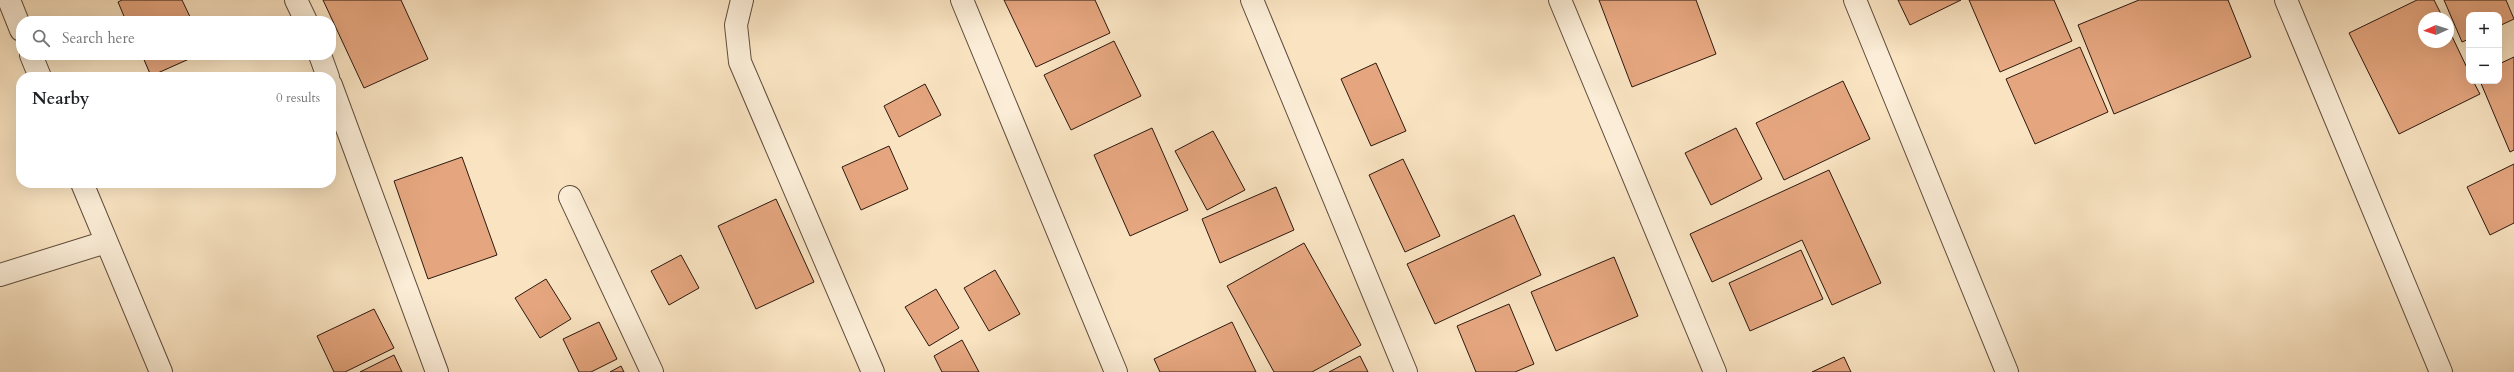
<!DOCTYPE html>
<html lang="en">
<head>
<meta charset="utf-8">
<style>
	body { margin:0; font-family:Cardo,serif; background:#f2f2f2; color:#202124 }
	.controls { position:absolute; right:12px; top:12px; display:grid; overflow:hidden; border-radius:8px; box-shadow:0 4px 16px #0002 }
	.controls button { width:36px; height:36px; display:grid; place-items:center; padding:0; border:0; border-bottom:1px solid #e0e0e0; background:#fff; color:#202124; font:20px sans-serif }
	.compass { position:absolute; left:2418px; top:12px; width:36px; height:36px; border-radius:50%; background:#fff; box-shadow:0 4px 16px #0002; rotate:267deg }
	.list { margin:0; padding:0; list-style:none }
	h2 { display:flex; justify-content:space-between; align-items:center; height:52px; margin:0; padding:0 16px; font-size:17px }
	h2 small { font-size:13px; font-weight:400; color:#757577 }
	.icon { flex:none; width:22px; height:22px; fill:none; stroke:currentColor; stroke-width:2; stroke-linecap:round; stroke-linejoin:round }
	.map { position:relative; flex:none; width:2514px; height:372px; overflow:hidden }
	.search { position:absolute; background:#fff; box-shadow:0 4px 16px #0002; left:16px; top:16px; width:320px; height:44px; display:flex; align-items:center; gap:10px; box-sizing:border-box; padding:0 14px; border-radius:16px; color:#757577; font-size:15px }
	.panel { position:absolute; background:#fff; box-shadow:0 4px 16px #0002; left:16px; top:72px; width:320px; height:116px; border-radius:16px }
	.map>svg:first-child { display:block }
	.building { fill:#e5a67f; stroke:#2c1910 }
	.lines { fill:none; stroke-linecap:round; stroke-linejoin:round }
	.minor-casing { stroke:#5f4c3c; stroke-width:24 }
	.minor { stroke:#fbedd7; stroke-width:22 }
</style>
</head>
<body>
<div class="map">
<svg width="2514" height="372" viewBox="0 0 2514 372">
	<rect width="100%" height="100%" fill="#f9e3c1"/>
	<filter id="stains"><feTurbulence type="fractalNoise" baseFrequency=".005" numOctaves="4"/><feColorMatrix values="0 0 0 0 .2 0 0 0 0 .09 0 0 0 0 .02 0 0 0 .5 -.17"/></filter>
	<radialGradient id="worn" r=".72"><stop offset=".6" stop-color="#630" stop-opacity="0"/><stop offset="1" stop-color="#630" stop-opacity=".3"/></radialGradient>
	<!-- building -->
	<path class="building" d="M122,0h60l10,21h-66l-8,-19z
		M323,0h78l27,59 -64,29z
		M1004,0h91l15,33 -74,34z
		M1599,0h97l20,54 -84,33z
		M1898,0h63l-51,25z
		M1969,0h85l18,41 -72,31z
		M2139,0h89l23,57 -137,57 -36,-89z
		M2417,0h17l9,18h-19v24h24v-14l21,44v9h4l7,13 -81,40 -50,-101z
		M2444,0h62l8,19 -15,7v-11h-30v24l-7,3z
		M1114,41l27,55 -70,34 -27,-55z
		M2080,47l28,65 -73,32 -29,-65z
		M142,55h56l-47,21z
		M2514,57v93l-4,2 -30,-71h19v-17z
		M1376,63l30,68 -35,15 -30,-67z
		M1843,81l27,58 -86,41 -28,-57z
		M925,84l16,31 -42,22 -15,-31z
		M1152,128l36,82 -58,26 -36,-81z
		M1736,128l26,51 -51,26 -26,-52z
		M1213,131l32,59 -38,20 -32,-59z
		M889,146l19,43 -47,21 -19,-43z
		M462,157l35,98 -69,24 -34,-98z
		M1403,159l37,77 -35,16 -36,-77z
		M2514,164v59l-24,12 -23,-48z
		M1829,170l52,113 -49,22 -30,-65 -90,42 -22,-48z
		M1276,187l18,43 -74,33 -18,-44z
		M776,199l38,83 -58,27 -38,-83z
		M1514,215l27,60 -106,49 -28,-60z
		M1304,243l57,102 -49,27h-38l-47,-86z
		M1801,250l22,49 -73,32 -21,-48z
		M681,255l18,33 -30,17 -18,-34z
		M1614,257l24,59 -82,35 -25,-59z
		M995,270l25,44 -31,17 -25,-43z
		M546,279l25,40 -31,19 -25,-40z
		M936,289l23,39 -30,18 -24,-39z
		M1509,304l25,60 -19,8h-39l-19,-46z
		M374,309l20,39 -49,24h-11l-17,-36z
		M599,322l18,37 -26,13h-12l-16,-33z
		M1232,322l24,50h-96l-6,-13z
		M962,340l17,32h-37l-8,-16z
		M394,355l8,17h-42z
		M1360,356l8,16h-39z
		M1844,357l7,15h-39z
		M621,366l3,6h-14z"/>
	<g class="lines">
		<defs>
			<path id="minor" d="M9,0l12,30
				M296,0l10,21
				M742,0l-6,25 4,37 133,310
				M962,0l154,372
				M1252,0l154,372
				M1560,0l155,372
				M1855,0l152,372
				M2286,0l155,372
				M31,55l9,22
				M320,55l8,22
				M331,85l106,287
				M82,183l79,189
				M570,197l82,175
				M0,275l106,-33"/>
		</defs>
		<!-- minor casing -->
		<use href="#minor" class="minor-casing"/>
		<!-- minor -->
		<use href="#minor" class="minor"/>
	</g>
	<rect width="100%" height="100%" filter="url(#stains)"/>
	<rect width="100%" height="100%" fill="url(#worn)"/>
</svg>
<div class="controls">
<button>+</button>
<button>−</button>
</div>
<svg class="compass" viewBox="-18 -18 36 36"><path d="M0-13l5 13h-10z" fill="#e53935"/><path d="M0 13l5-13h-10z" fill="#757577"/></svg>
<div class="search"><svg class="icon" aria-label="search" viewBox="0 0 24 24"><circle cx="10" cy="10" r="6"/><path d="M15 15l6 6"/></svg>Search here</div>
<section class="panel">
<h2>Nearby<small>0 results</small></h2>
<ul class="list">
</ul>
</section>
</div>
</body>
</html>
